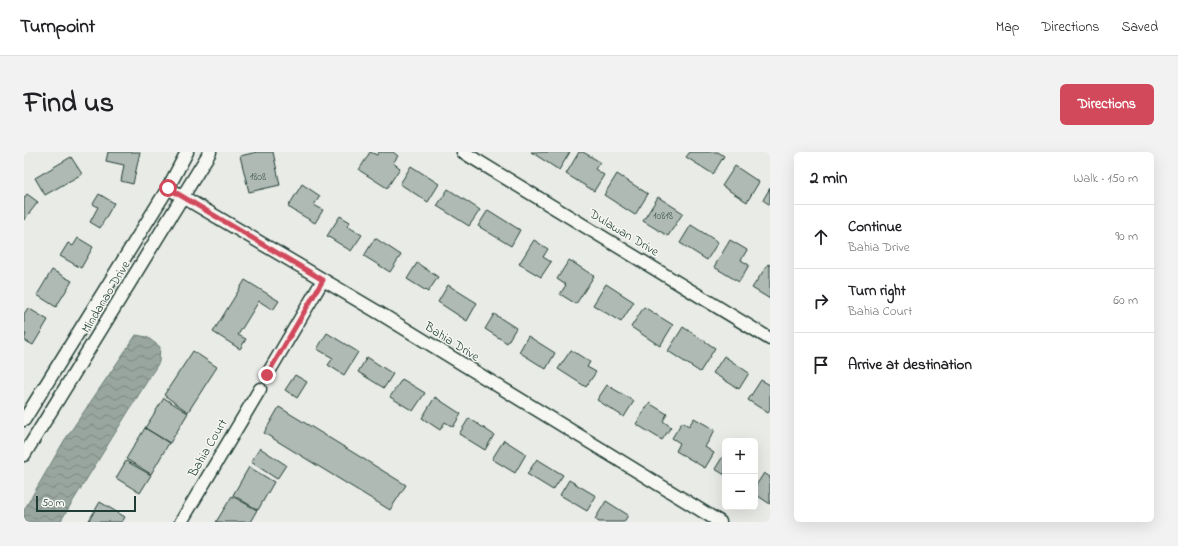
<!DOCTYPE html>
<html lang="en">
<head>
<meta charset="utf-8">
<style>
	body { margin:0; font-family:"Indie Flower",sans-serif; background:#f2f2f2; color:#202124 }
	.controls { position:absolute; right:12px; bottom:12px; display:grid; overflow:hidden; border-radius:6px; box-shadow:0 4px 16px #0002 }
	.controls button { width:36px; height:36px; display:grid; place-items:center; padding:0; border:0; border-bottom:1px solid #e0e0e0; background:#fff; color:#202124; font:20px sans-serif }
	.scale { position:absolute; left:12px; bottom:10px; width:100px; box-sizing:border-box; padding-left:4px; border:2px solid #1f3d34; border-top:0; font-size:11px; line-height:14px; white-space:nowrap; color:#1f3d34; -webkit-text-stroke:3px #f6f6f2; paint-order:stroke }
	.stop { position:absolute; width:12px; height:12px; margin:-9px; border:3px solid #d1495b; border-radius:50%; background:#fff }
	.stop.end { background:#d1495b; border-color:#fff; box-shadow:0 1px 4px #0008 }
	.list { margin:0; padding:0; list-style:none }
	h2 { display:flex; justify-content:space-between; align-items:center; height:52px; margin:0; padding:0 16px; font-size:17px }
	h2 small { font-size:13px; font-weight:400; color:#757577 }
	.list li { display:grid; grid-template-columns:26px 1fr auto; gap:12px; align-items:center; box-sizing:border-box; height:64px; padding:0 16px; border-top:1px solid #e0e0e0 }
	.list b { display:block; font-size:15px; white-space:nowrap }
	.list p { margin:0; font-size:13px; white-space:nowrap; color:#757577 }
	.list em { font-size:13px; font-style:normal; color:#757577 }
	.icon { flex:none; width:22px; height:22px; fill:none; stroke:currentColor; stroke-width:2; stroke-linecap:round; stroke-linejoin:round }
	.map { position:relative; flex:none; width:746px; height:370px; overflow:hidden; border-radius:6px }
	header { display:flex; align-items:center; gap:24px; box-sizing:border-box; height:56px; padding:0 20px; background:#fff; border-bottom:1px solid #e0e0e0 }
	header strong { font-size:19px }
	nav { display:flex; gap:22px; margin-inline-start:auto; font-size:14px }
	.intro { display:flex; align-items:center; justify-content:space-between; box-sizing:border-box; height:96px; padding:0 24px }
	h1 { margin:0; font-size:28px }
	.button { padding:10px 18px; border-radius:6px; background:#d1495b; color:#fff; font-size:14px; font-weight:700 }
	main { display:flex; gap:24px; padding:0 24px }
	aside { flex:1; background:#fff; border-radius:6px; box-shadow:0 4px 16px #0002 }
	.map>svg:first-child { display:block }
	.water { fill:url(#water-waves); stroke:#687c75 }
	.building { fill:#b0bab5; stroke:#1f3d34 }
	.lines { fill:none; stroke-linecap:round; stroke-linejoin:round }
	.minor-casing { stroke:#1f3d34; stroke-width:15 }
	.minor { stroke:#f6f6f2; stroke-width:12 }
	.route { stroke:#d1495b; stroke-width:5 }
	.labels { text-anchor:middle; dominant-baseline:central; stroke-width:3; stroke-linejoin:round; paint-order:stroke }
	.number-label { font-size:11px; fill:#435c54 }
	.street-label { font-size:13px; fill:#1f3d34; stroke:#f6f6f2 }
</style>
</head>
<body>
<header>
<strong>Turnpoint</strong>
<nav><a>Map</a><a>Directions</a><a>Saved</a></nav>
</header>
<div class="intro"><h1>Find us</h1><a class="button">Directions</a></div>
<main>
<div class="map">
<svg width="746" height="370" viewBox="0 0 746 370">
	<defs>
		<pattern id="water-waves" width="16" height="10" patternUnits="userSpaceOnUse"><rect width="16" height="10" fill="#99a6a0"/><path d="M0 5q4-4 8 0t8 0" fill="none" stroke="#7c8883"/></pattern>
	</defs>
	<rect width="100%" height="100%" fill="#e9ebe7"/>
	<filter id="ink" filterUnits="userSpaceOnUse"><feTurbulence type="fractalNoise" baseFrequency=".025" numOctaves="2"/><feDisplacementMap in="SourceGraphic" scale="8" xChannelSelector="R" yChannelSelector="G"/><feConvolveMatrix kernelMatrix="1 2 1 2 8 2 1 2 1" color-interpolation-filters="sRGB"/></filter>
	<g filter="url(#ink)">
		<!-- water -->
		<path class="water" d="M112,183l11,2 13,10 -1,15 -99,160h-36v-12l40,-69z"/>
		<!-- building -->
		<path class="building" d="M84,0h32l-7,32 -12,-3 3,-16 -18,-4z
			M233,0h16l7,33 -31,7 -9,-36z
			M346,0l7,3 2,-3h14l5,4 -5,7 7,5 -13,20 -28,-18z
			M507,0h39l-11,18z
			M555,0h4l17,10 -5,7 9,6 -10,16 -28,-17z
			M666,0h28l6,4 -11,18 -27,-17z
			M47,5l11,17 -37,21 -10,-17z
			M387,14l28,18 -11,18 -28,-18z
			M711,14l24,16 -12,20 -25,-16z
			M593,22l31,20 -13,21 -31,-20z
			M278,32l18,12 -6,9 9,5 -8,13 -27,-16z
			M746,36v17l-7,-5z
			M424,37l32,21 -11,16 -32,-20z
			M3,42l11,8 -14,18v-22z
			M75,42l15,9 -14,25 -10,-6 8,-15 -5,-3z
			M634,45l25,16 -15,23 -25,-15z
			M464,58l32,20 -9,16 -33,-20z
			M316,64l10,6 -3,4 15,9 -11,16 -24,-15z
			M667,73l27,17 -11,18 -27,-17z
			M54,86l15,9 -12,21 -21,-12 8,-13 5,3z
			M351,86l26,17 -11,17 -26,-16z
			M510,88l14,9 -5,8 8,5 -10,15 -22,-13z
			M706,88l17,10 -6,10 8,5 -10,17 -25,-15z
			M545,108l25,16 -18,28 -16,-10 6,-9 -9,-6z
			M393,111l21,14 -10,15 -21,-13z
			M744,112l2,1v34l-18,-11z
			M28,118l20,11 -16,26 -19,-12z
			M221,128l34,21 -6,9 -14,-9 -21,34 8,4 -6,10 -27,-17z
			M582,132l28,18 -13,20 -28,-17z
			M424,133l29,18 -10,18 -29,-19z
			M620,155l29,18 -13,21 -29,-19z
			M4,156l20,12 -15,25 -9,-5 2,-6 -2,-1v-19z
			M470,162l22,14 -9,15 -22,-14z
			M659,175l32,21 -15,24 -32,-21z
			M303,181l31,19 -14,23 -16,-10 5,-7 -16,-9z
			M504,184l27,17 -9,16 -27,-17z
			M547,198l19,12 -3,5 9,5 -10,15 -28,-18z
			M169,199l24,16 -29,45 -24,-17z
			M700,204l25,17 -10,16 -26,-16z
			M343,205l26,17 -9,14 -26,-16z
			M271,223l12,7 -10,16 -12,-8z
			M378,227l23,14 -12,18 -23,-14z
			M737,228l9,5v25l-2,3 -20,-13z
			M583,233l27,16 -10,16 -27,-17z
			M411,245l26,17 -8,13 -8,-5 -5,8 -18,-12z
			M140,246l24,15 -18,30 -25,-15z
			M625,251l18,11 -4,7 8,6 -9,13 -26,-16z
			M255,255l127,78 -16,25 -126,-77z
			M445,266l25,17 -9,15 -26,-16z
			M670,266l21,12 -10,17 9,6 -9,15 -29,-17 4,-8 -8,-5 10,-16 7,4z
			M121,276l24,15 -18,31 -25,-15z
			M480,288l22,14 -11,19 -23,-14z
			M236,296l26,17 -9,14 -26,-17z
			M701,301v22l-10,-6z
			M513,307l26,16 -10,15 -26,-16z
			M102,309l25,14 -11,18 -24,-15z
			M225,315l25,15 -16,28 -25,-15z
			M740,321l6,4v27l-15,-10v-7z
			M545,328l27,16 -9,15 -27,-16z
			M208,344l25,14 -7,12h-34z
			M582,349l22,14 -4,7h-25l-4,-3z
			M76,350l25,15 -3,5h-34z"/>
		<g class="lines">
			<defs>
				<path id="minor" d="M439,0l307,187
					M144,36l213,126 339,208
					M243,223l56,-95
					M0,268l144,-232 19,-36
					M0,303l186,-303
					M157,370l79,-133"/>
			</defs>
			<!-- minor casing -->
			<use href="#minor" class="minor-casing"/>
			<!-- minor -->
			<use href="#minor" class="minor"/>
		</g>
	</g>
	<g class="lines" filter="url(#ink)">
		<!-- route -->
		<path class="route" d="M144,36l155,92 -56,95"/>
	</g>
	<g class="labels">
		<!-- number labels -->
		<g class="number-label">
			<text x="234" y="25">1808</text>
			<text x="639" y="64">10818</text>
		</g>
		<!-- street labels -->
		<g class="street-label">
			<text transform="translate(600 81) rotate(31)">Dulawan Drive</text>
			<text transform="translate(82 145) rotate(-59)">Mindanao Drive</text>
			<text transform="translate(428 190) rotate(32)">Bahia Drive</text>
			<text transform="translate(184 296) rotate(-60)">Bahia Court</text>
		</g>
	</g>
</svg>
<div class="controls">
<button>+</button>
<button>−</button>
</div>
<div class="scale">50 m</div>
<div class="stop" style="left:144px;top:36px"></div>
<div class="stop end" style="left:243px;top:223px"></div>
</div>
<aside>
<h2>2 min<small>Walk · 150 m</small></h2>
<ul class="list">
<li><svg class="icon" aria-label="ahead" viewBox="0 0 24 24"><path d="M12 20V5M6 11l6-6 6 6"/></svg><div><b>Continue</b><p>Bahia Drive</p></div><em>90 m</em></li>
<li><svg class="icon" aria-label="right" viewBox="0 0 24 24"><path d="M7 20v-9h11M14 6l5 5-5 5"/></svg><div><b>Turn right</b><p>Bahia Court</p></div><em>60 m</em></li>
<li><svg class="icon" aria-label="arrive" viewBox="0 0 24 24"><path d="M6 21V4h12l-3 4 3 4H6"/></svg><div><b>Arrive at destination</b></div></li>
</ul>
</aside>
</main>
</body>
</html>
